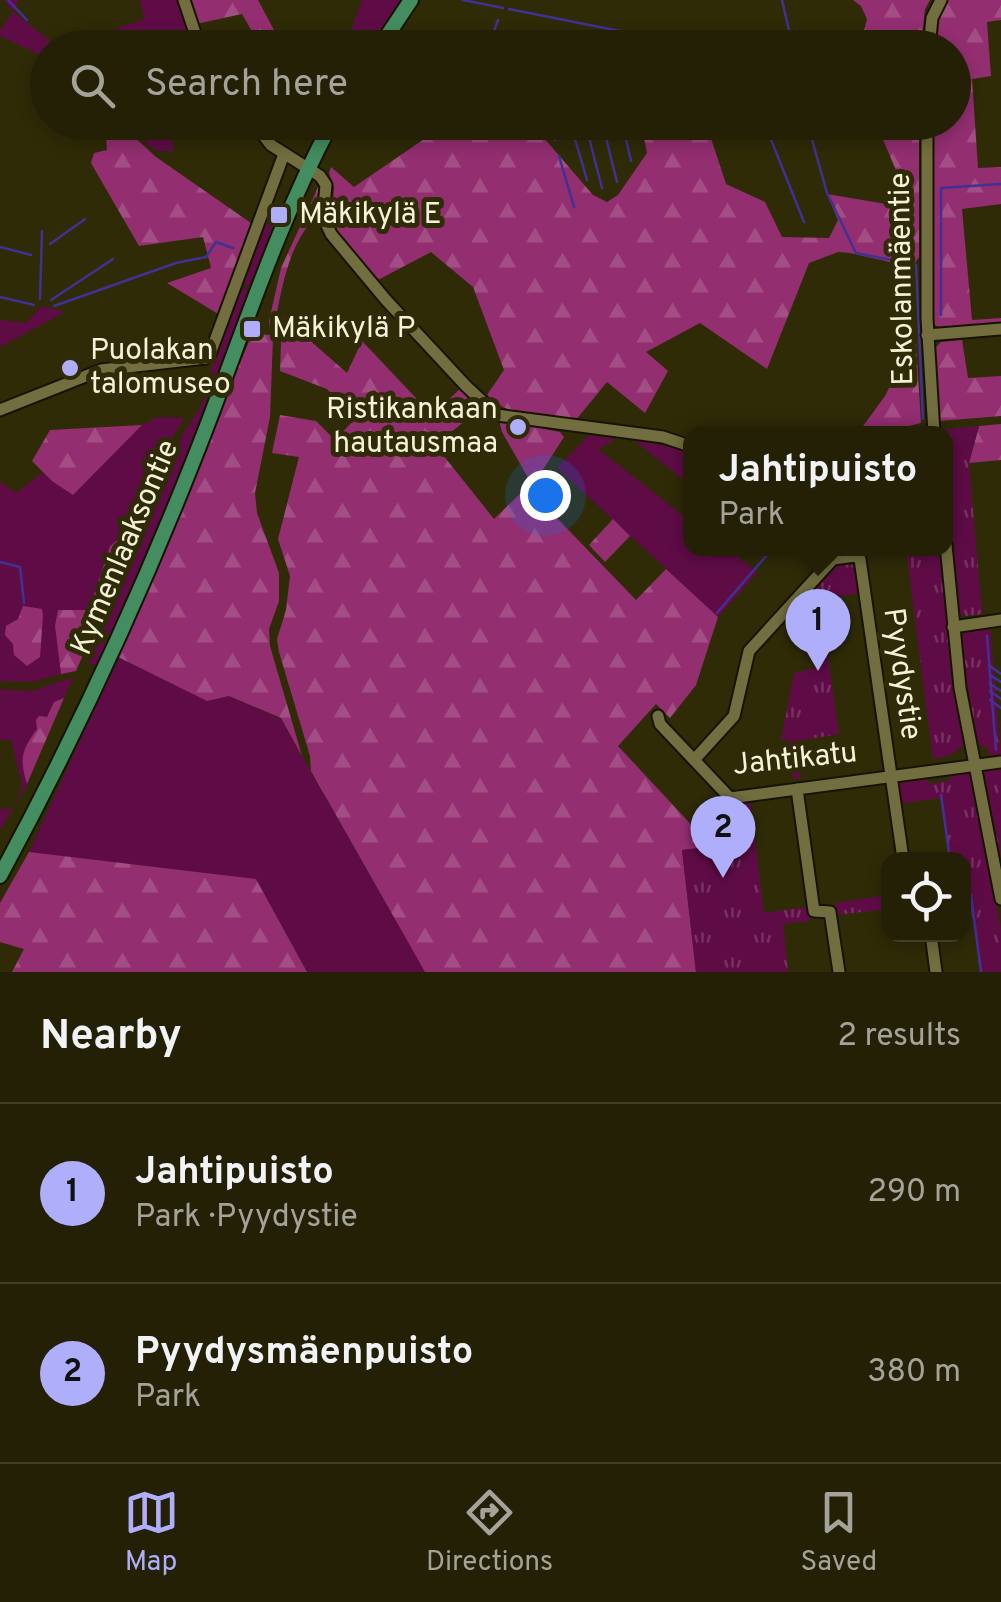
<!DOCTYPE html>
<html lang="en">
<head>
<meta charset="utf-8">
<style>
	body { margin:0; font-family:Overpass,sans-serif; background:#2f2d13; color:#f1f3f6 }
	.controls { position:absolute; right:30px; bottom:30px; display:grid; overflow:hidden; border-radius:20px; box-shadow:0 5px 15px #0003 }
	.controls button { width:90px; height:90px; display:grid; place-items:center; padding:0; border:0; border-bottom:2px solid #403e27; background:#232005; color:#f1f3f6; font:50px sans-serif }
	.you { position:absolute; left:545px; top:495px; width:35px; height:35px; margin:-25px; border:8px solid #fff; border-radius:50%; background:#1a73e8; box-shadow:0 0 0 15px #1a73e833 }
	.badge { display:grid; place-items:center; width:65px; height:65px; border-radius:50%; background:#afaefa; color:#111; font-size:32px; font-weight:700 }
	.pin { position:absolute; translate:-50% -82px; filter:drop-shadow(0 2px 5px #0008) }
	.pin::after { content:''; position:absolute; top:52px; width:35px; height:30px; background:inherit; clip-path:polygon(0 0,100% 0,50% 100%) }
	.popup { position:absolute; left:683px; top:426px; width:270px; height:130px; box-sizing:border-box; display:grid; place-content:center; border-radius:20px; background:#232005; filter:drop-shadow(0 2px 8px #0005); font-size:32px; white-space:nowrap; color:#a3a39a }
	.popup b { font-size:38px; color:#f1f3f6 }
	.popup::after { content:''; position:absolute; left:50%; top:100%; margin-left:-20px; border:20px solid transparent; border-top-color:#232005 }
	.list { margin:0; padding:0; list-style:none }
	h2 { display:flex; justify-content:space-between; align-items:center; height:130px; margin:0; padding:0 40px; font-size:42px }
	h2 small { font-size:32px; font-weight:400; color:#a3a39a }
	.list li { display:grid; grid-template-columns:65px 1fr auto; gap:30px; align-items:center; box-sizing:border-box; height:180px; padding:0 40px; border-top:2px solid #403e27 }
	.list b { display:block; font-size:38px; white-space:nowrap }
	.list p { margin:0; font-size:32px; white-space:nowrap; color:#a3a39a }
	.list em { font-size:32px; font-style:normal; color:#a3a39a }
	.icon { flex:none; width:55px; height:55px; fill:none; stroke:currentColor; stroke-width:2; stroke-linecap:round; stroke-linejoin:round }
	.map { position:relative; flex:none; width:1001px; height:972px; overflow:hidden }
	.search { position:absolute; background:#232005; box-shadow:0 5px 15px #0003; left:30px; right:30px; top:30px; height:110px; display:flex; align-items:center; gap:25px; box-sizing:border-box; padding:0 35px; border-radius:55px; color:#a3a39a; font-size:38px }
	.sheet { height:490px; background:#232005 }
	nav { display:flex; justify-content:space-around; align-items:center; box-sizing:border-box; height:140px; border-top:2px solid #403e27; background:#232005; font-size:28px; color:#a3a39a }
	nav a { display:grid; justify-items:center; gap:5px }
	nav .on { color:#afaefa }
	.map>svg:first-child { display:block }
	.grass { fill:#5f0c46 }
	.forest { fill:url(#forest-firs) }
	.park { fill:url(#park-tufts) }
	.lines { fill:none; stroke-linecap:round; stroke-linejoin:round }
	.stream { stroke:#413194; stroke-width:2.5 }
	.minor-casing { stroke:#161400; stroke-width:15 }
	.major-casing { stroke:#161400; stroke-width:18 }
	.minor { stroke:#726e3f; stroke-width:11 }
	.major { stroke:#438d60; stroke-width:14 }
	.poi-dot { fill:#afaefa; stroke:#2f2b07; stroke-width:4 }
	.labels { text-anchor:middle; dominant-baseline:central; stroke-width:10; stroke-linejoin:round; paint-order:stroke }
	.poi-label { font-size:30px; fill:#f4f2d9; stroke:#2f2b07; text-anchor:start }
	.street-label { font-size:30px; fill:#f4f2d9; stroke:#2f2b07 }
</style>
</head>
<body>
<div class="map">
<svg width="1001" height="972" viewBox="0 0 1001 972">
	<defs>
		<pattern id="forest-firs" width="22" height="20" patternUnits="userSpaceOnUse" patternTransform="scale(2.5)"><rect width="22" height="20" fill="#932e71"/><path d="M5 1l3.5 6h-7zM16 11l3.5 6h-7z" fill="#a34d85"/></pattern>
		<pattern id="park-tufts" width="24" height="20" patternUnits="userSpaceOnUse" patternTransform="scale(2.5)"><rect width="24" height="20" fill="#5f0c46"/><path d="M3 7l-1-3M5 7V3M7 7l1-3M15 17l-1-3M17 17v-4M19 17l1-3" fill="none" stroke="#773060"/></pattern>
	</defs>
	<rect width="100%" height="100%" fill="#2f2b07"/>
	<!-- grass -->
	<path class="grass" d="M4,0h14l-4,12 43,35 -9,1 -1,39 -5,-1 -2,-31 -40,-19v-6l13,-18z
		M140,0h40l15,48h-134l83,-29z
		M362,0h40l-33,47h-24z
		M123,123h45l6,28h-18z
		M269,212l9,5 -96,259 -77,180 -7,11 -9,-4 94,-230 17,-25 7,-17 9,-47 23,-58 10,5 2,-3 -10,-6z
		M41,306l24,6 -65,35v-27l26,3z
		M158,417l26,1 -15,26 -27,77 -32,25 -21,64h-31l-3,16 6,48 -28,8 -33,-1v-199l16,11 27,-21 30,23 69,-70z
		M589,435l27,4 -18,10 92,72v27l37,1 31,23 -40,45 -161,-149z
		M632,439l58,12v34z
		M118,657l89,44 22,-5 52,23 144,253h-118l-51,-93 -227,-27z
		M73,677l-9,21 -10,4c-13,31 -38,45 -27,82l-27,46v-21l14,-1 8,-23 -11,-45h-11v-51l32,2z"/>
	<!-- forest -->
	<path class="forest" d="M190,0h68l25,47h-22l-19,-33 -46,10z
		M853,0h77l-5,9 -4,38h-61l7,-28 -6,-13z
		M948,0h53v20l-14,2 4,54 -19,3 6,89 23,-1v37l-39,5 10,111 29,-2v7l-60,4 -9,-6 1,-200 21,-1v-74l-19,-1 3,-25z
		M105,123h14l37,34 95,66 -31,92 -53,-32 44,-15 -8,-31 -64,9 -48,-83 3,-10 13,-3z
		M437,123h94l62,72 14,7 11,-7 29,-42 -6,-30h65l20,61 39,18 17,35 47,1 9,-18 -11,-26 71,12 8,-12 -30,-71h43v134l-7,10 -62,-14 -12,-1 -29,11 -42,106 -67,-46 -54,29 22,19 -23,42 -38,-31 -32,39c-32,-4 -64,-2 -88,-26l17,-25 -31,-83 -42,-35 -55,29 -38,-45 -7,-17 3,-31 -5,-15 2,-6 23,20 79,-54z
		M320,183v28c-32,33 -37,72 -46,116l-4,2 -1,-8 12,-53z
		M282,316l65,57 15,-32 70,74 29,-27 19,21 -45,36 59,74 33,-32 109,113 30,-31 52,48 -22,68 -26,33 -14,-14 -38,42 94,101 -30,3 14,122h-271l-114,-201 -1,-15 -31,-104 -2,-13 9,-29 4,-34 -12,-37 21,-82 -27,-4 8,-38 36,6 19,19 20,-21 -28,-30 -47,-18z
		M252,334l19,1 2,3 -3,79 -15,76 2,20 22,60v28l-10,28 1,17 32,110 -21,-38 -52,-22 -22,5 -89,-44z
		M962,340l6,38 33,-2v40l-62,5 -4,-73 6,-6z
		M916,344l5,79 -25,6 -4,4h-34l27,-37 24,-47z
		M499,420l61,12 4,5 -29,45 -4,1 -29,-51z
		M1001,424v36l-32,3 10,-37z
		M142,425l-69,70 -21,-14 -20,-20 18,-31z
		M613,519l17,17 -25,26 -16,-17z
		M142,521l-66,150 -15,3 -6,-48 3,-16h31l21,-64z
		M23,606l19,3 1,6 -3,42 -13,9 -13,-11 -1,-11 -8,-9 1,-9 12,-7z
		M64,698l-37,86c-8,-27 -5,-34 10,-55l-1,-9 3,-4 8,1 7,-15z
		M29,852l227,27 51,93h-295l12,-23 -24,-7v-39z"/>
	<!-- park -->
	<path class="park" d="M979,426l-10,37 13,151 -17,2 -6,-3 -4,-8 -9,-96v-76h-8v-3z
		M906,549h33l25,195 -11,10 -20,5z
		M841,562l12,3 5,28 -38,7 19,134 -42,7 4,37 -8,1 -5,-39h-7l13,-67 26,-6 -10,-77 21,-23z
		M990,627l11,128 -10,1 -6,-10 -10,-2 -14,-105 4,-9z
		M1001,766v110l-20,-102 3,-6z
		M950,772h18l3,4 30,154v42h-21l-11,-77h-5v-36h-15l-9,-61 -41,6 -3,-18 3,-6 28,-5 2,9 20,-3z
		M750,799l14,114 44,-6 2,14 -27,3 5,48h-92l-14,-122 65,-8 -5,-42z
		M888,895v14l-52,6 -1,-12z"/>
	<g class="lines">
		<!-- stream -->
		<path class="stream" d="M8,0l19,20
			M463,0l40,8
			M782,0l11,48
			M509,9l196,39
			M488,48l10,-28
			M550,122l5,18
			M570,122l17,58
			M585,122l17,66
			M602,122l15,60
			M622,122l9,39
			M764,122l40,100
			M807,122l20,71 29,60 60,12 7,154
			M559,156l15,51
			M50,244l35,-25
			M0,247l31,8
			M0,297l34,8
			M40,299l2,-68
			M51,300l62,-41
			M54,306l122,-43 30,-6 10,-15 17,6
			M941,315v-127l60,-4
			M0,562l20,5 4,36
			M717,613l56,-65
			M987,636l9,114
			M990,666l11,8
			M990,675l11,7
			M990,684l11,7
			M990,691l11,8
			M990,700l11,8
			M941,795l9,64
			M964,890l7,5 10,77"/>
		<defs>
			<path id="minor" d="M184,0l16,48
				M929,48l3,-30 9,-18
				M253,122l18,23 49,31 6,9 -3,32 8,17 55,66 80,86 31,29 166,22 27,9
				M927,122v196l7,115
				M927,335l74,-6
				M0,410l101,-40 105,-12 4,-4 74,-200
				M946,545l14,143 41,211
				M953,627l48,-7
				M658,716l2,8 70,74 271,-36
				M694,760l40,-44 15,-65 84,-92 22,-3 5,3 43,300
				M797,789l17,122 16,1 9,60
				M931,934l5,38"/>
			<path id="major" d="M379,48l32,-48
				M0,876c74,-137 139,-277 196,-422 44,-111 79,-226 136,-332"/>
		</defs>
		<!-- minor casing -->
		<use href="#minor" class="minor-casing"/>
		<!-- major casing -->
		<use href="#major" class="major-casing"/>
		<!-- minor -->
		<use href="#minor" class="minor"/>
		<!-- major -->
		<use href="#major" class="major"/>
	</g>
	<!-- markers -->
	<g class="poi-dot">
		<rect x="269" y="205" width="20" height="20" rx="5"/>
		<rect x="242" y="319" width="20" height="20" rx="5"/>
		<circle cx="70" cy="368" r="10"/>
		<circle cx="518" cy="427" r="10"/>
	</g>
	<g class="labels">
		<!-- poi labels -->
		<g class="poi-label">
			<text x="299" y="215">Mäkikylä E</text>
			<text x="272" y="329">Mäkikylä P</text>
			<text x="90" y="351">Puolakan<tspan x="90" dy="34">talomuseo</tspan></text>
			<text x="498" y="410" text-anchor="end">Ristikankaan<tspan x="498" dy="34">hautausmaa</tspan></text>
		</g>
		<!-- street labels -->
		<g class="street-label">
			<text transform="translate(903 279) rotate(-91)">Eskolanmäentie</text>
			<text transform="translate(126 548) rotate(-67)">Kymenlaaksontie</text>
			<text transform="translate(901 674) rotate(82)">Pyydystie</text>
			<text transform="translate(795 760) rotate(-6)">Jahtikatu</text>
		</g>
	</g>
</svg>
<div class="controls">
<button><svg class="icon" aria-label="locate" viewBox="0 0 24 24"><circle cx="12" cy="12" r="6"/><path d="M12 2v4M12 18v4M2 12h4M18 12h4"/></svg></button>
</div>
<div class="you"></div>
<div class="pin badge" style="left:818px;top:671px">1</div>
<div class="popup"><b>Jahtipuisto</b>Park</div>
<div class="pin badge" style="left:723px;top:878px">2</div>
<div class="search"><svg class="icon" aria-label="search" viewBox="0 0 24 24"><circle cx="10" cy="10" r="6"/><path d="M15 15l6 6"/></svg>Search here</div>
</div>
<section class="sheet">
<h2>Nearby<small>2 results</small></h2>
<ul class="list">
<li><span class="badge">1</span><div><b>Jahtipuisto</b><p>Park · Pyydystie</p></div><em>290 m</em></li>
<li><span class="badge">2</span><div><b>Pyydysmäenpuisto</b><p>Park</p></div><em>380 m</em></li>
</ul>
</section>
<nav>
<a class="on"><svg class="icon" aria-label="map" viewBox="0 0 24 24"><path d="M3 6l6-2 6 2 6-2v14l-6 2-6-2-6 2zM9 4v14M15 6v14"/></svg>Map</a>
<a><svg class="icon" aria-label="directions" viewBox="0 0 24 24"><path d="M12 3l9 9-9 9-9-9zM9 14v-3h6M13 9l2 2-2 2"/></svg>Directions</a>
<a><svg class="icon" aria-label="saved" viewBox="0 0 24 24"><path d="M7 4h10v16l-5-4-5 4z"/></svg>Saved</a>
</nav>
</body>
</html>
